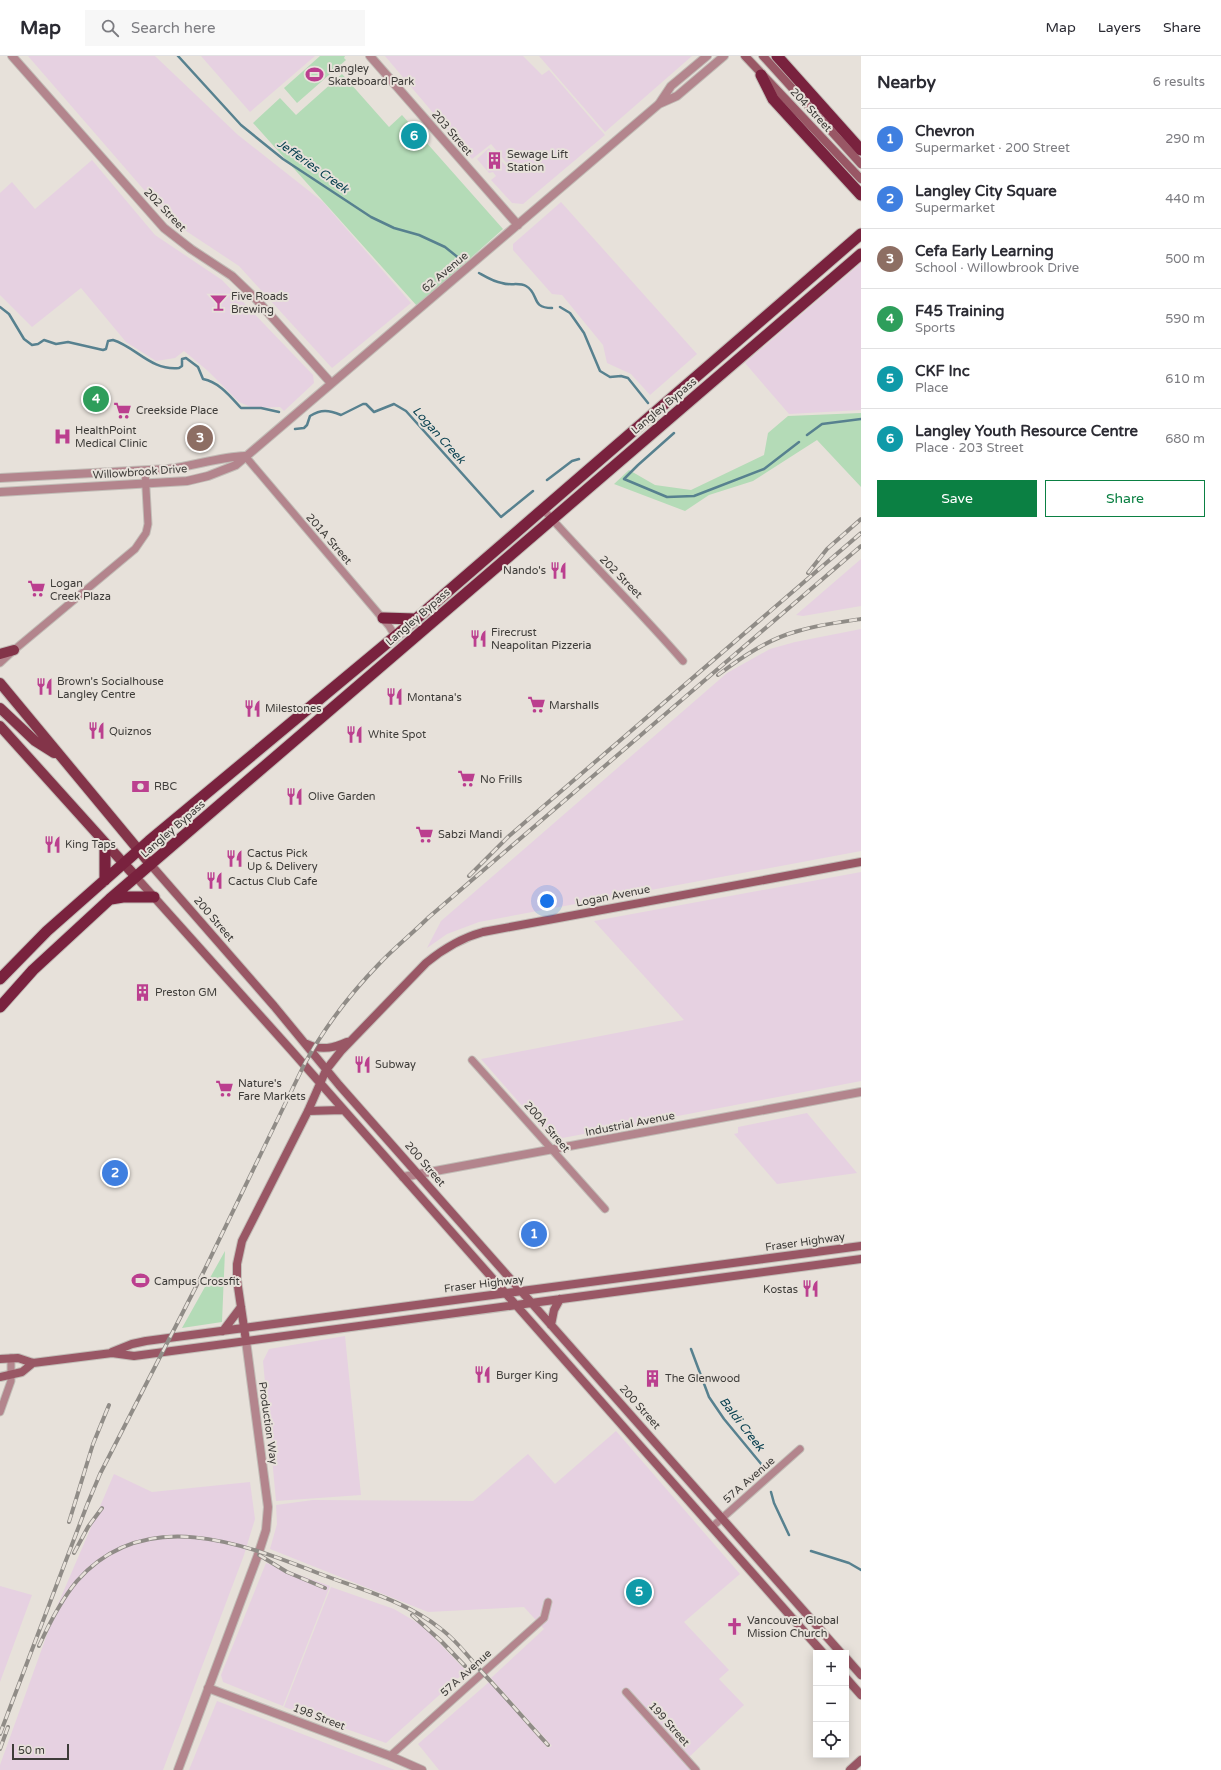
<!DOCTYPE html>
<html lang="en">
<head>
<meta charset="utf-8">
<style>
	body { margin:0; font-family:"Varela Round",sans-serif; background:#f7f7f7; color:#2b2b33 }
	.controls { position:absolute; right:12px; bottom:12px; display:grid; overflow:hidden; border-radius:0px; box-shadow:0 2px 10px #0003 }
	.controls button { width:36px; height:36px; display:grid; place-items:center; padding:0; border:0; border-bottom:1px solid #e1e1e2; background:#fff; color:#2b2b33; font:20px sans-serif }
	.scale { position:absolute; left:12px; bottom:10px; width:57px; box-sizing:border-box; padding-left:4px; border:2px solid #3e3c39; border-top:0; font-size:11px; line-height:14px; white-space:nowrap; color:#3e3c39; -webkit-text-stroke:3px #e7e1da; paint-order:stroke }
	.you { position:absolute; left:547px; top:845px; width:14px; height:14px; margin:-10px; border:3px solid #fff; border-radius:50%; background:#1a73e8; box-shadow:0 0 0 6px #1a73e833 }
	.badge { display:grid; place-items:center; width:26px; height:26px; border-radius:50%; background:#0b8043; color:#fff; font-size:13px; font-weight:700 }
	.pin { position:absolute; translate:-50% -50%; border:2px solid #fff; box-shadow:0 1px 4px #0006 }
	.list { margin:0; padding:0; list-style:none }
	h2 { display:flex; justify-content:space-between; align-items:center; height:52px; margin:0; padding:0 16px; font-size:17px }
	h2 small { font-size:13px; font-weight:400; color:#7c7c81 }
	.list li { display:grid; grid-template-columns:26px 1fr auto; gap:12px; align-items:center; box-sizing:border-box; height:60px; padding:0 16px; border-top:1px solid #e1e1e2 }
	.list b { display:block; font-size:15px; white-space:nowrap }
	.list p { margin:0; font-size:13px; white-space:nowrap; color:#7c7c81 }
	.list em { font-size:13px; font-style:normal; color:#7c7c81 }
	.actions { display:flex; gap:8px; padding:12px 16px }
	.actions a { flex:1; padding:9px 0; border:1px solid #0b8043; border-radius:0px; text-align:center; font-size:14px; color:#0b8043 }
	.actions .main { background:#0b8043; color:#fff }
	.icon { flex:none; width:22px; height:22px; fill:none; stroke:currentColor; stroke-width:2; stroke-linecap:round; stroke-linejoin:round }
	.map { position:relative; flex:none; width:861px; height:1714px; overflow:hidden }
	header { display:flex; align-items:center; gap:24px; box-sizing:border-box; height:56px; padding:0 20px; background:#fff; border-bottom:1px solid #e1e1e2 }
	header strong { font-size:19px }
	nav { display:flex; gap:22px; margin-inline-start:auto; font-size:14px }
	.search { width:280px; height:36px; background:#f7f7f7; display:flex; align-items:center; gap:10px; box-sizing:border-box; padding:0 14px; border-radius:0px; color:#7c7c81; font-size:15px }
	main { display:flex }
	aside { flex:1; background:#fff }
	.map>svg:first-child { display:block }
	.industrial { fill:#e6d1e1 }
	.green { fill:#b4dbb7 }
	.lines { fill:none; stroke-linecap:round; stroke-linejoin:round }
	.stream { stroke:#57818f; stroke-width:2.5 }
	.minor-casing { stroke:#c2bdb7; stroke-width:9 }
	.tertiary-casing { stroke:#c2bdb7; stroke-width:10 }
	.secondary-casing { stroke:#c2bdb7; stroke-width:10 }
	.primary-casing { stroke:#c2bdb7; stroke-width:12 }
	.trunk-casing { stroke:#c2bdb7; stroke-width:13 }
	.minor { stroke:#b3858d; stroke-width:7 }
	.tertiary { stroke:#b3858d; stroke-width:8 }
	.secondary { stroke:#995765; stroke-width:8 }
	.primary { stroke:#833449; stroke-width:10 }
	.trunk { stroke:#79223e; stroke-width:11 }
	.rail-casing { stroke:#908c87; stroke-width:4 }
	.rail { stroke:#e7e1da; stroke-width:2.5; stroke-dasharray:8; stroke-linecap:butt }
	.labels { text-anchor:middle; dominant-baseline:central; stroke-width:4; stroke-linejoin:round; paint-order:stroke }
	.poi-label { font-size:11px; fill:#3e3c39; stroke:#e7e1da; text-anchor:start }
	.street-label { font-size:11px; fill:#3e3c39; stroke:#e7e1da }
	.water-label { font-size:12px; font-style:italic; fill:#043d4d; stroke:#e7e1da }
</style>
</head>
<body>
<header>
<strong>Map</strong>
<div class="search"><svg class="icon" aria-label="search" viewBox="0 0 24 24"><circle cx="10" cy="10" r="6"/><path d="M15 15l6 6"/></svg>Search here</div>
<nav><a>Map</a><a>Layers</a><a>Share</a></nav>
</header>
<main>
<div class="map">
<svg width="861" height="1714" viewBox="0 0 861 1714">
	<rect width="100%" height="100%" fill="#e7e1da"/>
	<!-- industrial -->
	<path class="industrial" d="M28,0h127l83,79 85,67 88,101 -79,65 -93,-102 -68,-45z
		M201,0h114l-65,56z
		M385,0h138l19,19 7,-5 56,65 -82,69 -11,-1 -21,-23 5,-4 -3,-4 -4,1 -12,-14 12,-11 18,19 2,-1 -18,-22 -19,15z
		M539,0h153l-87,76z
		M92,104l63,75 67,45 91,95 1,8 -30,28 -4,-4 -27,1 -14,-6 -31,-31 -24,-20 -9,7 -19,3 -30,-19 -45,-54 -49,39 -32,-32v-102l12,-11 23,27z
		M561,146l136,152 -47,41 -19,-21 -24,-11 -4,-18 -41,-50 -10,-1 -39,-44v-6z
		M861,207v147l-72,4 -44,-51z
		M861,503v47l-58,10 -7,-1z
		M861,573v222l-382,71 -32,12 -20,14 14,-27 286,-248 43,-24 25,-7z
		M861,816v209l-309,59 -71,-81 203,-39 -90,-99z
		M807,1057l50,60 -80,11 -43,-50 4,-1v-6z
		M345,1280l16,159 -85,6 -13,-140 6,-12z
		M616,1375l124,143 -56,48 45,48 -10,9 25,26 -57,54 9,11h-257l-21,-26 71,-62 59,66 4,-2 -61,-68 53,-49 -20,-22 -96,5 -158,-63 7,-25 -1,-19 37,-5 160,1 55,-47 27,30z
		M114,1418l38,18 98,-10 5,37 -11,36 -81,215h-163v-5l58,-161z
		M266,1507l64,23 -47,120 -60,-24 -2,-7z
		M0,1530l32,9 -32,87z
		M331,1531l63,22 29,17 43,45 -80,72 -102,-36z
		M217,1645l178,69h-206z"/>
	<!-- green -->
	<path class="green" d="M320,0h25l-1,2 2,2 -49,43 -13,-15z
		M342,18l47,53 13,-12 101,114 -86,77 -164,-183 27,-25 16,17z
		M861,357v74l-44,-47 -64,41 -44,14 -24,16 -71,-27 15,-14 26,15 36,5 73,-35 4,-22 20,-17z
		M225,1195l-3,71 -40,6z"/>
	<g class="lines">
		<!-- stream -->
		<path class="stream" d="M178,0l63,69 42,34 88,58 23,11 25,7 26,12 15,12
			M479,217c7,4 15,9 23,10 8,3 17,-1 24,3 14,8 4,22 26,22
			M0,251l9,7 15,25 8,6 6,-1 6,-4 12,4 12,-2 35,8 3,-1 2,-8 5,-1c23,7 38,31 66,28l3,-2v-7l4,-1 12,9 5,12c16,3 27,17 38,29h20l18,4
			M560,251l10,6 14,20 16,38 10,6 11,-1 7,2 20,25
			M295,373l9,-1 3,-3 3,-9c11,-7 19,-6 31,-1l22,-11h3l8,8 20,-8 12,7 95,106 32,-26
			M674,377l-36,32 -14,14 43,18 27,-1 70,-27 35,-27
			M807,379l15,-11 39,-5
			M547,424l25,-19 7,-2
			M691,1293l18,48 15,22 38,46
			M771,1436l3,11 15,32
			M811,1495l38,12 12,7"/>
		<defs>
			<path id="minor" d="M245,400l144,170 6,10
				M542,452c46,52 96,101 141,153
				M0,607l14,-13 121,-101 11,-16 2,-9 -3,-53
				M472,1004l133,149
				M0,1356l11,-31v-23
				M712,1471l88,-78
				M626,1636l70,78
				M390,1700l154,-138 4,-16"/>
			<path id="tertiary" d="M12,0l152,172 27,21 41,27 23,22 76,85
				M370,0l148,169
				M659,48l18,-8 47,-40
				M0,422l168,-9c26,-3 51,-12 77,-13
				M0,436l187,-11 21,-5 28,-11 423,-361 12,-18 36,-30
				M403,1121l458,-85
				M208,1632l182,68 32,14
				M178,1714l80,-215 8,-25 2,-23 -22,-166"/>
			<path id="secondary" d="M745,0l116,123
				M763,0l98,108
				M151,809l123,141 65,79 502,568
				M136,821l155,173 532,603
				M307,988c14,7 27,4 40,-2
				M308,1055l35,-1
				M551,1269l3,-15 6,-11
				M223,1275l18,-24
				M246,1285l-9,-61v-16l5,-23 66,-130 18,-41 15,-19 85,-88c17,-14 35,-25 57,-31l378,-70
				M112,1296l20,-8 14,-3 715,-95
				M0,1303l18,-1 15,5 79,-10 22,3 727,-97
				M0,1321l22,-5 11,-9
				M846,1602l15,17
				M846,1622l15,17
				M850,1714l11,-10"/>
			<path id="primary" d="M0,598l14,-4
				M0,627l151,182
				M0,652l35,33 19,12
				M0,670l136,151"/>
			<path id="trunk" d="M777,0l84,94
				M761,19l12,24 88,96
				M383,562l33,1
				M105,824v-36
				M111,843l12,-2h31
				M0,923l47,-48 102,-90 267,-222 445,-385
				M0,951l33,-37 77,-71 751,-645"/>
		</defs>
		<!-- minor casing -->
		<use href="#minor" class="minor-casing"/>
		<!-- tertiary casing -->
		<use href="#tertiary" class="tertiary-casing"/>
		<!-- secondary casing -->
		<use href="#secondary" class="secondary-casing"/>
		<!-- primary casing -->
		<use href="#primary" class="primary-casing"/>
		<!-- trunk casing -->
		<use href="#trunk" class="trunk-casing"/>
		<!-- minor -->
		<use href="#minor" class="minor"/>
		<!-- tertiary -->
		<use href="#tertiary" class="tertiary"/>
		<!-- secondary -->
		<use href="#secondary" class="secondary"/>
		<!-- primary -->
		<use href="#primary" class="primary"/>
		<!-- trunk -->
		<use href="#trunk" class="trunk"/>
		<defs>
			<path id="rail" d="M808,517l19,-24 34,-30
				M718,619c24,-18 50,-36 80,-44 20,-6 42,-9 63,-12
				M469,820l40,-40 352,-303
				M69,1466l24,-78 16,-39
				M74,1497l14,-26 14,-19
				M259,1499l28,17 38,16
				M412,1559l29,26 24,25
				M39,1590c10,-22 22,-46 38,-65 68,-77 167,-37 246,-6 40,15 84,27 118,54 15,11 27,27 39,41 23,24 45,50 68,75
				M0,1678l87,-229 13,-31 103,-201 101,-208c20,-37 46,-71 75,-101 16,-17 34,-31 50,-47l432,-371
				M0,1693l8,-22"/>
		</defs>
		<!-- rail casing -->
		<use href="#rail" class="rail-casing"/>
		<!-- rail -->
		<use href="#rail" class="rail"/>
	</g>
	<!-- icons -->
	<defs>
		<symbol id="stadium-bare" viewBox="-9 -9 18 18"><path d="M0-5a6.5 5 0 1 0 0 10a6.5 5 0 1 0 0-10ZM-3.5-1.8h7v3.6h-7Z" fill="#bb3f8f" stroke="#e7e1da" stroke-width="2.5" paint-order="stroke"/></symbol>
		<symbol id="building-bare" viewBox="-9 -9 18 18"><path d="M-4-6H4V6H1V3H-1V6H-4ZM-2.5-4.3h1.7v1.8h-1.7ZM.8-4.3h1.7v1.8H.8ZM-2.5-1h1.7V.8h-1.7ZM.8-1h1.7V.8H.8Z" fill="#bb3f8f" stroke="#e7e1da" stroke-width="2.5" paint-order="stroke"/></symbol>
		<symbol id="bar-bare" viewBox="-9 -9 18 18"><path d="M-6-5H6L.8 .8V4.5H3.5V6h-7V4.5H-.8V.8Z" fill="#bb3f8f" stroke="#e7e1da" stroke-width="2.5" paint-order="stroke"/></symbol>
		<symbol id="supermarket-bare" viewBox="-9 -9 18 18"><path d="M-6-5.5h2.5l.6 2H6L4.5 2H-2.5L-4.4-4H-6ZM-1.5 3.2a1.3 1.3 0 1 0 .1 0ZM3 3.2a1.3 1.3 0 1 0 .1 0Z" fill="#bb3f8f" stroke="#e7e1da" stroke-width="2.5" paint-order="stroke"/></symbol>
		<symbol id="hospital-bare" viewBox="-9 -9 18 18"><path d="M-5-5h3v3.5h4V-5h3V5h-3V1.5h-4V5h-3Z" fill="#bb3f8f" stroke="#e7e1da" stroke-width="2.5" paint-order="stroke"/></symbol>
		<symbol id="restaurant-bare" viewBox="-9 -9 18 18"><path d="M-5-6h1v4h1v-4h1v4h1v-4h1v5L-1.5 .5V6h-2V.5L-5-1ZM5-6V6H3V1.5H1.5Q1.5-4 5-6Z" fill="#bb3f8f" stroke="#e7e1da" stroke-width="2.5" paint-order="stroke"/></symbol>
		<symbol id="bank-bare" viewBox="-9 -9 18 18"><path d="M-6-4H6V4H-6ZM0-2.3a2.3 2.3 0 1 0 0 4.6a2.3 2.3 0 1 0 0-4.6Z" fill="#bb3f8f" stroke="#e7e1da" stroke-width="2.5" paint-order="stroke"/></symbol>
		<symbol id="church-bare" viewBox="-9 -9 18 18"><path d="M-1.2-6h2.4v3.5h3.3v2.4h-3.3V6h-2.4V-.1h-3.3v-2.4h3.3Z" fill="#bb3f8f" stroke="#e7e1da" stroke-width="2.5" paint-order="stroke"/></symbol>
	</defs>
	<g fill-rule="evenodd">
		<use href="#stadium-bare" x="302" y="6" width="25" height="25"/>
		<use href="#building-bare" x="482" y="92" width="25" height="25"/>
		<use href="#bar-bare" x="206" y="234" width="25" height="25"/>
		<use href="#supermarket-bare" x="110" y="342" width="25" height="25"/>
		<use href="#hospital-bare" x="50" y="368" width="25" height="25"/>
		<use href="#restaurant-bare" x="546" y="502" width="25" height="25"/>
		<use href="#supermarket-bare" x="24" y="520" width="25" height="25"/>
		<use href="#restaurant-bare" x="466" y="570" width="25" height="25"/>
		<use href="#restaurant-bare" x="32" y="618" width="25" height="25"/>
		<use href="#restaurant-bare" x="382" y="628" width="25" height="25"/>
		<use href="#supermarket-bare" x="524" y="636" width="25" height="25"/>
		<use href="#restaurant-bare" x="240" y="640" width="25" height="25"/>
		<use href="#restaurant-bare" x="84" y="662" width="25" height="25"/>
		<use href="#restaurant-bare" x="342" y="666" width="25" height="25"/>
		<use href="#supermarket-bare" x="454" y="710" width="25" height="25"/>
		<use href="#bank-bare" x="128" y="718" width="25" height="25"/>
		<use href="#restaurant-bare" x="282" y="728" width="25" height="25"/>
		<use href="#supermarket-bare" x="412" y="766" width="25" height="25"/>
		<use href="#restaurant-bare" x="40" y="776" width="25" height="25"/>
		<use href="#restaurant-bare" x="222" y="790" width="25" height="25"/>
		<use href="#restaurant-bare" x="202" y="812" width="25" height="25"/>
		<use href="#building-bare" x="130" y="924" width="25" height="25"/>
		<use href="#restaurant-bare" x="350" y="996" width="25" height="25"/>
		<use href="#supermarket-bare" x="212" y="1020" width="25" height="25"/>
		<use href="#stadium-bare" x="128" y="1212" width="25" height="25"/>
		<use href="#restaurant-bare" x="798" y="1220" width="25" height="25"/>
		<use href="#restaurant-bare" x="470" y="1306" width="25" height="25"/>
		<use href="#building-bare" x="640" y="1310" width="25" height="25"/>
		<use href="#church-bare" x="722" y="1558" width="25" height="25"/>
	</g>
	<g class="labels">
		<!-- poi labels -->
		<g class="poi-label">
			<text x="328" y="12">Langley<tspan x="328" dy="13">Skateboard Park</tspan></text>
			<text x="507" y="98">Sewage Lift<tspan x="507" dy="13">Station</tspan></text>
			<text x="231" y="240">Five Roads<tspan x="231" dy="13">Brewing</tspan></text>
			<text x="136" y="354">Creekside Place</text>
			<text x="75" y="374">HealthPoint<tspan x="75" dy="13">Medical Clinic</tspan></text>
			<text x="546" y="514" text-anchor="end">Nando's</text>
			<text x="50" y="527">Logan<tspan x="50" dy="13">Creek Plaza</tspan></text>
			<text x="491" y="576">Firecrust<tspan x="491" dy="13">Neapolitan Pizzeria</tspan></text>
			<text x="57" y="625">Brown's Socialhouse<tspan x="57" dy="13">Langley Centre</tspan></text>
			<text x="407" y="641">Montana's</text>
			<text x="549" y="649">Marshalls</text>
			<text x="265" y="652">Milestones</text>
			<text x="109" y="675">Quiznos</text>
			<text x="368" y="678">White Spot</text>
			<text x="480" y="723">No Frills</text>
			<text x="154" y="730">RBC</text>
			<text x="308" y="740">Olive Garden</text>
			<text x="438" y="778">Sabzi Mandi</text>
			<text x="65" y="788">King Taps</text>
			<text x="247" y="797">Cactus Pick<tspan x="247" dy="13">Up &amp; Delivery</tspan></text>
			<text x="228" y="825">Cactus Club Cafe</text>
			<text x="155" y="936">Preston GM</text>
			<text x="375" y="1008">Subway</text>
			<text x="238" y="1027">Nature's<tspan x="238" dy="13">Fare Markets</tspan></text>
			<text x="154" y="1225">Campus Crossfit</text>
			<text x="798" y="1233" text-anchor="end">Kostas</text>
			<text x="496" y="1319">Burger King</text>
			<text x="665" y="1322">The Glenwood</text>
			<text x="747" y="1564">Vancouver Global<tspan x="747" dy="13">Mission Church</tspan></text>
		</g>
		<!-- street labels -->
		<g class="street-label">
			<text transform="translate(811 54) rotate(47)">204 Street</text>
			<text transform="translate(452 77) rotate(49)">203 Street</text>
			<text transform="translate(165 154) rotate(46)">202 Street</text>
			<text transform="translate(445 216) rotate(-40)">62 Avenue</text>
			<text transform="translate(664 350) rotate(-40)">Langley Bypass</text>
			<text transform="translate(140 416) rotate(-4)">Willowbrook Drive</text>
			<text transform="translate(329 483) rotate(49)">201A Street</text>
			<text transform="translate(621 521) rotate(45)">202 Street</text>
			<text transform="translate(418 561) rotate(-41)">Langley Bypass</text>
			<text transform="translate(173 773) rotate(-41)">Langley Bypass</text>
			<text transform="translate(613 840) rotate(-11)">Logan Avenue</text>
			<text transform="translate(214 863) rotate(49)">200 Street</text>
			<text transform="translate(630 1068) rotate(-11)">Industrial Avenue</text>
			<text transform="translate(547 1071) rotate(49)">200A Street</text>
			<text transform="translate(425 1108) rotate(49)">200 Street</text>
			<text transform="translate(805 1186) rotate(-8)">Fraser Highway</text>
			<text transform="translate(484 1228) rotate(-7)">Fraser Highway</text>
			<text transform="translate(640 1351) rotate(48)">200 Street</text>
			<text transform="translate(268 1367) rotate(82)">Production Way</text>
			<text transform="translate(749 1424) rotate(-41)">57A Avenue</text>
			<text transform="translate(466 1617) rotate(-42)">57A Avenue</text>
			<text transform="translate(319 1661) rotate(21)">198 Street</text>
			<text transform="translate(669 1668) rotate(48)">199 Street</text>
		</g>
		<!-- water labels -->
		<g class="water-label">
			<text transform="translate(313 110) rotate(35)">Jefferies Creek</text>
			<text transform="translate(439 379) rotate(48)">Logan Creek</text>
			<text transform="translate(742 1368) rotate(52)">Baldi Creek</text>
		</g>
	</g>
</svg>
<div class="controls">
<button>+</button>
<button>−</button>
<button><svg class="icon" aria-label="locate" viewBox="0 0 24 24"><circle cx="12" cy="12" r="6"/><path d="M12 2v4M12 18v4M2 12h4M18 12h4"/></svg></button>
</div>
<div class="scale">50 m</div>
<div class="you"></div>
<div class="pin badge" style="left:534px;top:1178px;background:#3f7fe0">1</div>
<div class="pin badge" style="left:115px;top:1117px;background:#3f7fe0">2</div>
<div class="pin badge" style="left:200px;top:382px;background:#8d6e63">3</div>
<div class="pin badge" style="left:96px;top:343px;background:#2e9e5b">4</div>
<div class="pin badge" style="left:639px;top:1536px;background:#0f9aa8">5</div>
<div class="pin badge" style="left:414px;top:80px;background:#0f9aa8">6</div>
</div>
<aside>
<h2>Nearby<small>6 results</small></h2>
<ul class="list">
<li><span class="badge" style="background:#3f7fe0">1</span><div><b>Chevron</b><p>Supermarket · 200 Street</p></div><em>290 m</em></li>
<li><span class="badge" style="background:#3f7fe0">2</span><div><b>Langley City Square</b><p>Supermarket</p></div><em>440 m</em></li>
<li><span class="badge" style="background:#8d6e63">3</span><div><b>Cefa Early Learning</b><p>School · Willowbrook Drive</p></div><em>500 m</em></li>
<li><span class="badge" style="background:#2e9e5b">4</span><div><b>F45 Training</b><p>Sports</p></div><em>590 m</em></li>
<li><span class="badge" style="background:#0f9aa8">5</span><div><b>CKF Inc</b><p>Place</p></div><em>610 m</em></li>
<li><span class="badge" style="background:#0f9aa8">6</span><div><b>Langley Youth Resource Centre</b><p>Place · 203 Street</p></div><em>680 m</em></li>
</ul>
<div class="actions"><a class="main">Save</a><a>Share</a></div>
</aside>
</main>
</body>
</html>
